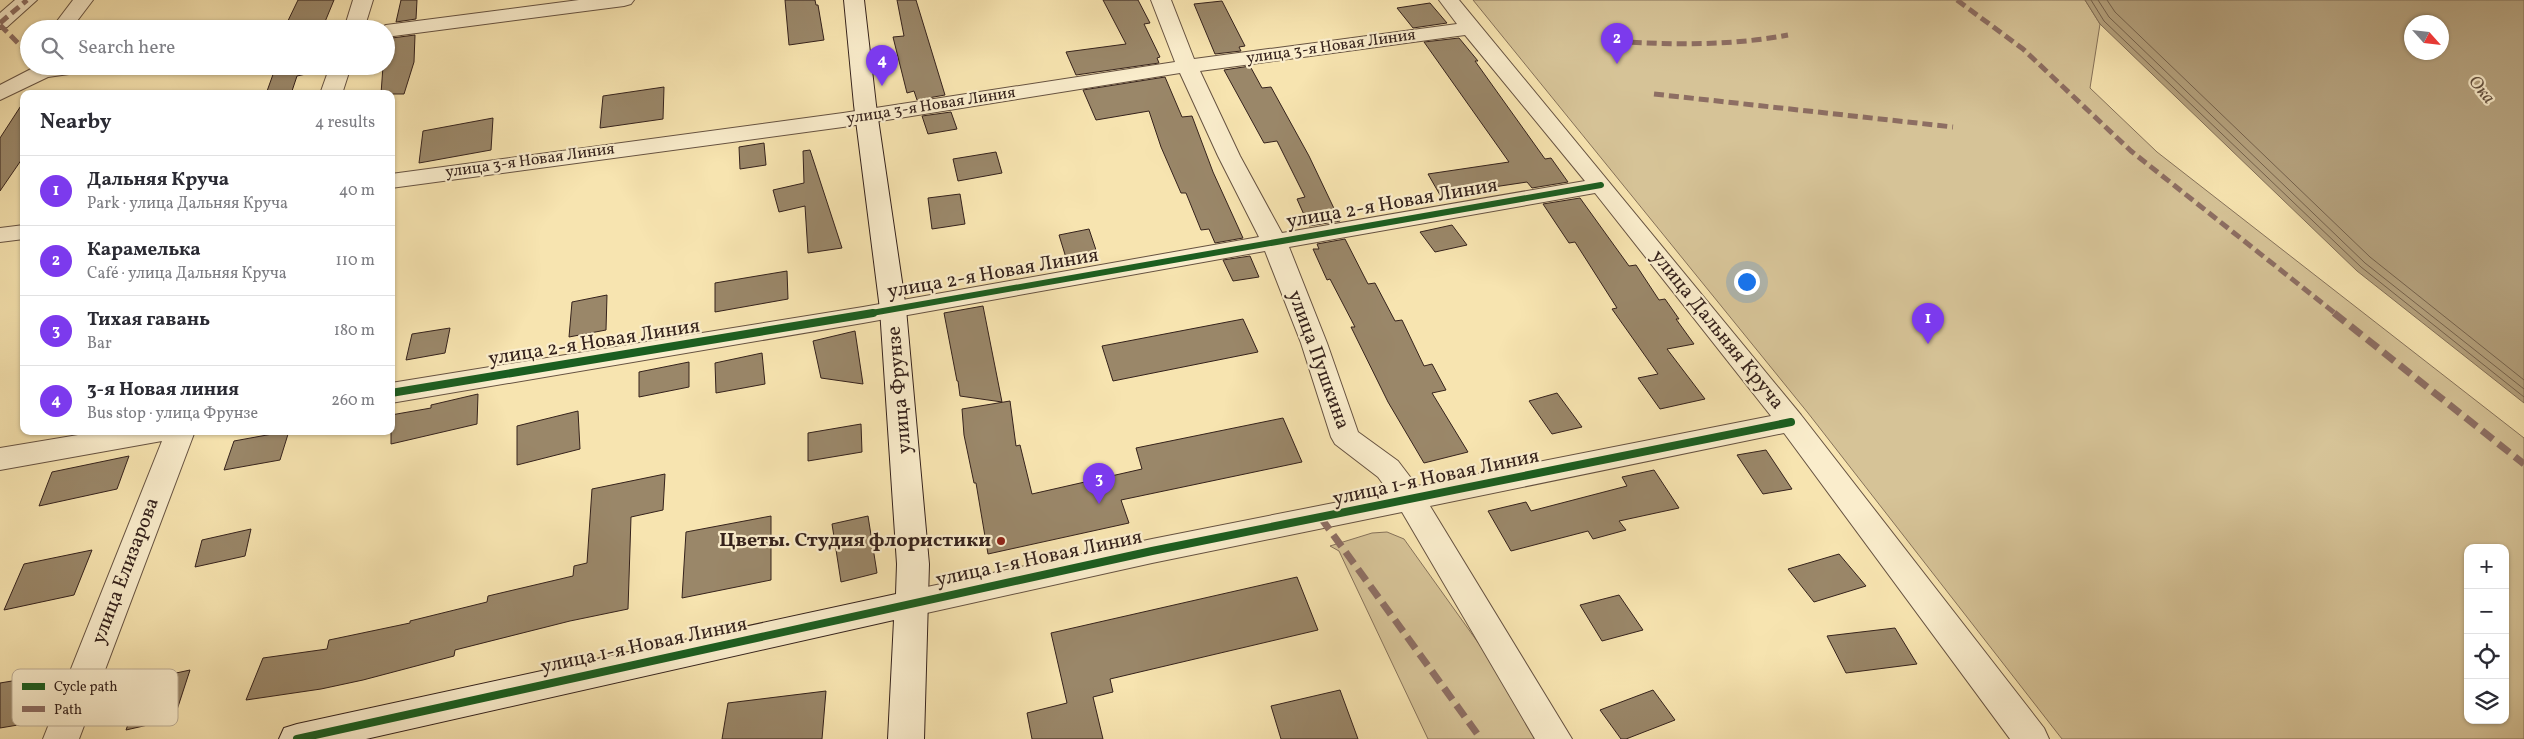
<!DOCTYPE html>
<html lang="en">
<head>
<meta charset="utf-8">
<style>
	body { margin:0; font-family:Vollkorn,serif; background:#f7f7f7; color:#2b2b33 }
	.controls { position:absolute; right:15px; bottom:15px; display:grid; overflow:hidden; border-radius:10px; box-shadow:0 1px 4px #0004 }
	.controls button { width:45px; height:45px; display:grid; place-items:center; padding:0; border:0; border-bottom:1px solid #e1e1e2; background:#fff; color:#2b2b33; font:25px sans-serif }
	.compass { position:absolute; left:2404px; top:15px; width:45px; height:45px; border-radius:50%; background:#fff; box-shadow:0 1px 4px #0004; rotate:117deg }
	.you { position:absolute; left:1746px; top:281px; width:18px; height:18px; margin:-12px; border:4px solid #fff; border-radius:50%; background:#1a73e8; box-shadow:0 0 0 8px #1a73e833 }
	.badge { display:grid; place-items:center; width:32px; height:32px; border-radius:50%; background:#7c3aed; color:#fff; font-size:16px; font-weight:700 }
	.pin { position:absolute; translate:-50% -41px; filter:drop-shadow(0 1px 2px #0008) }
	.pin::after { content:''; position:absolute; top:26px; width:18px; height:15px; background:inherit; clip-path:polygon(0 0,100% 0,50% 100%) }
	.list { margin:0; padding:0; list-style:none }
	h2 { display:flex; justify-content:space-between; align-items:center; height:65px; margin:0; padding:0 20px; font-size:21px }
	h2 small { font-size:16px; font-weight:400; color:#7c7c81 }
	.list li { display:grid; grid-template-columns:32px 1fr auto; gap:15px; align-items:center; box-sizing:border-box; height:70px; padding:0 20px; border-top:1px solid #e1e1e2 }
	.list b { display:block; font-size:19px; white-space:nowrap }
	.list p { margin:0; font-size:16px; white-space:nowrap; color:#7c7c81 }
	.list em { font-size:16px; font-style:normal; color:#7c7c81 }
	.icon { flex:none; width:28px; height:28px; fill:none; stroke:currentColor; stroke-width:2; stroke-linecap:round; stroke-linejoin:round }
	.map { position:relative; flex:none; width:2524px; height:739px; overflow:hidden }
	.search { position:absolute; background:#fff; box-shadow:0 1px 4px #0004; left:20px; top:20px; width:375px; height:55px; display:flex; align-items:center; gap:12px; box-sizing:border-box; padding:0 18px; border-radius:28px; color:#7c7c81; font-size:19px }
	.panel { position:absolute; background:#fff; box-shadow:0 1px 4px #0004; left:20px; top:90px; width:375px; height:345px; border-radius:10px }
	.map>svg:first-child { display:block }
	.green { fill:#d6c397; stroke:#86725a; fill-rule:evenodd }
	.water { fill:#b5a27e; stroke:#826f57; fill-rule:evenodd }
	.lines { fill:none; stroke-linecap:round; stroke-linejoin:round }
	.shore { stroke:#75624d; stroke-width:1 }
	.building { fill:#9a8769; stroke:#35221c }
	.street-casing { stroke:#665241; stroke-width:2 }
	.secondary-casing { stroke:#35221c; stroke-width:2 }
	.street { fill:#faedcc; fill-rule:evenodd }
	.secondary { fill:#faedcc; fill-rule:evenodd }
	.quiet-far1 { stroke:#8d6e63; stroke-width:5; stroke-dasharray:10 5; stroke-linecap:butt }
	.quiet { stroke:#8d6e63; stroke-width:7; stroke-dasharray:14 7; stroke-linecap:butt }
	.cycleway-far1-casing { stroke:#faedcc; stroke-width:9 }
	.cycleway-casing { stroke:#faedcc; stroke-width:11 }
	.cycleway-far1 { stroke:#1b5e20; stroke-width:6 }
	.cycleway { stroke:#1b5e20; stroke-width:8 }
	.poi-dot { fill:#8f2418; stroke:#faedcc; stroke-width:2 }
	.labels { text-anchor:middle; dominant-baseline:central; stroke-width:4.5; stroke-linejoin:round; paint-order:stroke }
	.far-street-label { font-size:16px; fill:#35221c; stroke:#faedcc }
	.far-water-label { font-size:18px; font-style:italic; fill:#624f3e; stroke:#faedcc }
	.street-label { font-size:20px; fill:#35221c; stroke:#faedcc }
	.poi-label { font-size:20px; font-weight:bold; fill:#35221c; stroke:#faedcc; text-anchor:end }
	.key { fill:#faedcc; stroke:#bfb097; stroke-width:1 }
	.key-label { font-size:14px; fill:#35221c }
</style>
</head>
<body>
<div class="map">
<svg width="2524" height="739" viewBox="0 0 2524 739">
	<rect width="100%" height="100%" fill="#f7e4b0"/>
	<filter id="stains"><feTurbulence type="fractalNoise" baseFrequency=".004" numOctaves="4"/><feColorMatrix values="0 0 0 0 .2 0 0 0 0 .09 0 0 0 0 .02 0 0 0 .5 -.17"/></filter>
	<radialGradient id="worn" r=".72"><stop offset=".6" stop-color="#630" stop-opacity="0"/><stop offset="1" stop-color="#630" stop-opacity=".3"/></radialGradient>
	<!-- green -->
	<path class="green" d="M1473,0h612l15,24 -10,64 67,64 367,286v301h-462l-254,-326zM2468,548h37v172h-37z
		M1387,532l17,7 143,200h-119l-89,-188 -9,-5 42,-13z"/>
	<!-- water -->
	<path class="water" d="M2085,0h439v403l-167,-132 -257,-247zM2412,22h30v30h-30z"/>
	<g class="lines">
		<!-- shore -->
		<path class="shore" d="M2091,0l13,21 257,246 163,130
			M2098,0l11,17 256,246 159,126
			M2107,0l8,12 255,245 154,123"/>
	</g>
	<!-- building -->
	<path class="building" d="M298,0h36l-12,29h-38z
		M401,0h16l-1,19 -20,3z
		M785,0h30l1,5h2l6,35 -35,5z
		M897,0h19l29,95 -28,5 -3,-9 -7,2 -14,-56 11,-1z
		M1103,0h35l12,23 -6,1 16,33 -3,1 2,5 -83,12 -10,-23 60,-8z
		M1222,1l23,45 -6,1 2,4 -26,3 -21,-50z
		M1430,3l17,20 -34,5 -16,-20z
		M415,35l-1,27 -10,32h-23l2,-28h3v-25l6,-1v-2z
		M1459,38l19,23h-3l70,98 6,-1 17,24 -36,6 -5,-6 -87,13 -12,-21 81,-12 -85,-120z
		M276,66h33l-3,8 -9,2 -6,18h-25z
		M1250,66l12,22 9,-1 38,69 31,65 -31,5 -12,-27 8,-2 -28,-56 -13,2 -40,-73z
		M1165,77l17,40 10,-1 21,56 30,66 -28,5 -6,-14 -8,1 -15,-37h-5l-20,-46 -12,-36 -53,9 -13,-30z
		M664,87l-1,32 -63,9 3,-32z
		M24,101v55l-24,35v-53z
		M951,112l6,17 -29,5 -6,-18z
		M493,118l-2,32 -72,13 4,-32z
		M764,143l2,22 -26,4 -1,-22z
		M810,150l32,98 -34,5 -3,-47 -26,6 -6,-22 31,-7 -1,-32z
		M996,152l6,21 -44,8 -5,-22z
		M960,194l5,30 -33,5 -4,-31z
		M1580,198l49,68 7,-1 23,35 6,-1 14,20h-3l18,25 -27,5 38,50 -45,10 -22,-31 20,-4 -46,-65 5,-1 -42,-66 -6,1 -26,-39z
		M1452,225l15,20 -32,7 -15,-20z
		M1089,229l9,27 -31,5 -8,-26z
		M1345,239l23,45 7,-1 20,38 7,-1 22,46 8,-2 14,26 -14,3 36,59 -44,11 -36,-61 -37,-75h4l-25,-48 -3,1 -14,-31h6l-2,-5z
		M1250,256l9,21 -26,4 -10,-21z
		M787,271l1,28 -73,13v-29z
		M607,295l-1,35 -37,7 3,-35z
		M983,306l19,96 -42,-6 -2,-15h-1l-13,-68z
		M1243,319l15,33 -145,29 -11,-35z
		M450,328l-5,25 -39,7 6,-26z
		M855,331l8,53 -42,-6 -8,-37z
		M762,353l3,31 -49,9 -1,-30z
		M689,362v25l-50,10v-25z
		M1557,393l25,34 -30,7 -23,-33z
		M478,394l-1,30 -86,20v-29l40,-7v-3z
		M1010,401l6,45 4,-1 12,49 110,-25 -6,-21 147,-30 19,44 -181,38 8,23 -141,31 -12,-71h-2l-10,-48 -2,-26z
		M578,411l2,38 -63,16v-39z
		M861,424l1,28 -54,9v-28z
		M289,431l-9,29 -56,10 10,-29z
		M1766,450l26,39 -29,5 -26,-39z
		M129,456l-12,33 -78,17 13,-34z
		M1654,470l25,38 -60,13 7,9 -33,9 -5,-8 -77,20 -23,-40 38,-9 5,9 96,-25 -5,-9z
		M665,474l-2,36 -32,7 -3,92 -58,12 -115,29 -1,6 -91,24 -42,9 -75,11 17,-42 64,-9 2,-9 81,-17v-2l77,-19 1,-6 85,-20 1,-10 13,-3 5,-74z
		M771,516v64l-89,18 4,-66z
		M868,516l9,57 -36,9 -9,-58z
		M251,529l-6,27 -50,11 7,-27z
		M92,550l-18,45 -70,15 20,-46z
		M1839,554l27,32 -52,16 -26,-33z
		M1297,577l21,53 -208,49 3,13 -20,5 10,42h-71l-5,-26 40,-10 -16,-70z
		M1619,595l24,35 -41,11 -22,-36z
		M1895,628l22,36 -71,9 -19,-37z
		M190,670l-16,49 -48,11 18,-50z
		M48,675l-24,49 -24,4v-45z
		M1340,690l18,49h-77l-10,-33z
		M1653,690l22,30 -49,19h-5l-21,-29z
		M826,691l-4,48h-100l6,-36z"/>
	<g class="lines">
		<defs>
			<path id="street" d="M15,0h22l-30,27 -7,2v-16z
				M73,0h20l-22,29h-20z
				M353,0h20l-9,29h-20z
				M579,0h55l-3,4 -7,2 -238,31v-8h-8l8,-4z
				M1151,0h20l23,59 263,-35 -18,-24h20l342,415 243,313 5,11h-39l-226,-306 -354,73 142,233h-37l-133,-227 -250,51 -239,53 -12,-4 -4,-9 4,-9 12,-4 239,-51 237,-47 -11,-15 -43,-33 -4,-7 -30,-94 -36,-92 -402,72 -472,80v-20l472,-76 396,-70 -41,-81 -38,-83 -337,54 -452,61v-14l452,-61 332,-51zM1465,35l120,146 -303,52 -42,-77 -40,-85zM1595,193l176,223 -354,70 -19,-25 -40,-29 -31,-89 -38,-96z
				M30,66h70l-3,4 -49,7 -48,23v-15l31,-16z
				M330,66h21l-9,28h-22z
				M24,225v14l-24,3v-14z
				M102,431h93l-116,308h-36l119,-298 -162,29v-22z"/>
			<path id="secondary" d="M844,0h20l12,105 30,204 23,255 -5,175h-36l6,-119 -528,119h-87l5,-11 13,-4 599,-130 1,-30 -17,-255 -26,-204z"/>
		</defs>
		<!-- street casing -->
		<use href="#street" class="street-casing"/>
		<!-- secondary casing -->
		<use href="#secondary" class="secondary-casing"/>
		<!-- street -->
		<use href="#street" class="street"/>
		<!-- secondary -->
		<use href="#secondary" class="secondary"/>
		<!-- quiet-far1 -->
		<path class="quiet-far1" d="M1957,0l66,49 108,102 205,163
			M0,23l27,-23
			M0,25l29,29
			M1620,34l8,8c54,3 107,3 160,-7
			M1654,94l299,33"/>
		<!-- quiet -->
		<path class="quiet" d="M2334,313l190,151
			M1321,518l160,221"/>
		<defs>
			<path id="cycleway-far1" d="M866,314l735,-129"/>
			<path id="cycleway" d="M391,393l482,-80
				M297,739l855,-188 639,-129"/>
		</defs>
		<!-- cycleway-far1 casing -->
		<use href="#cycleway-far1" class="cycleway-far1-casing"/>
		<!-- cycleway casing -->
		<use href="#cycleway" class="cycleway-casing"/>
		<!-- cycleway-far1 -->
		<use href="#cycleway-far1" class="cycleway-far1"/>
		<!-- cycleway -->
		<use href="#cycleway" class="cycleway"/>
	</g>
	<!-- markers -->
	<circle class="poi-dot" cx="1001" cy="541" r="5"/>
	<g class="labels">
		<!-- far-street labels -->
		<g class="far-street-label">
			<text transform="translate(1331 47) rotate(-8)">улица 3-я Новая Линия</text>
			<text transform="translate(931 106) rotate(-9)">улица 3-я Новая Линия</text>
			<text transform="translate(530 161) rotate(-8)">улица 3-я Новая Линия</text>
		</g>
		<!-- far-water labels -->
		<g class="far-water-label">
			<text transform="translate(2481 90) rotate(51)">Ока</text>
		</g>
		<!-- street labels -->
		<g class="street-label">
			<text transform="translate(1392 204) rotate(-10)">улица 2-я Новая Линия</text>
			<text transform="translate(993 274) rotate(-10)">улица 2-я Новая Линия</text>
			<text transform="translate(1717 330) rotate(51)">улица Дальняя Круча</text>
			<text transform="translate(594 343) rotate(-9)">улица 2-я Новая Линия</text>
			<text transform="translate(1318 360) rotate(70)">улица Пушкина</text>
			<text transform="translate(900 390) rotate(-95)">улица Фрунзе</text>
			<text transform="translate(1436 478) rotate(-12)">улица 1-я Новая Линия</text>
			<text transform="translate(1039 559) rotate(-12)">улица 1-я Новая Линия</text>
			<text transform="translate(126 571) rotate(-69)">улица Елизарова</text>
			<text transform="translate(644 646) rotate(-12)">улица 1-я Новая Линия</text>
		</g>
		<!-- poi labels -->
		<g class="poi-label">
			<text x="991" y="541">Цветы. Студия флористики</text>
		</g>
	</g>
	<!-- legend -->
	<rect x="12" y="669" width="166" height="57" rx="8" class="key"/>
	<rect x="22" y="683" width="23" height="7" fill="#1b5e20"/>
	<rect x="22" y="706" width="23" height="6" fill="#8d6e63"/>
	<g class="key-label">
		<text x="54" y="691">Cycle path</text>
		<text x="54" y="714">Path</text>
	</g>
	<rect width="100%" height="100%" filter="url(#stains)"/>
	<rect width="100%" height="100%" fill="url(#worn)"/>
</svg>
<div class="controls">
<button>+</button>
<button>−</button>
<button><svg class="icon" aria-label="locate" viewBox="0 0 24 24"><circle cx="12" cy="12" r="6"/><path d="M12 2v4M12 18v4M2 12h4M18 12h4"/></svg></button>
<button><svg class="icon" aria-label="layers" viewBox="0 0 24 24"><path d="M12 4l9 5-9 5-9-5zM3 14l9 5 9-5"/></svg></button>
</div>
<svg class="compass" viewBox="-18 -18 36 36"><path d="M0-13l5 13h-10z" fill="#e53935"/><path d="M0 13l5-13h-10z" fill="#7c7c81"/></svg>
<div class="you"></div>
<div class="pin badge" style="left:1928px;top:344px">1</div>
<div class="pin badge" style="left:1617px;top:64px">2</div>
<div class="pin badge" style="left:1099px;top:504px">3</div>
<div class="pin badge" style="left:882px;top:86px">4</div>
<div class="search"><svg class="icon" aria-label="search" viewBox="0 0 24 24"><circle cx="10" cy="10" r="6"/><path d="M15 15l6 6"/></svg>Search here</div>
<section class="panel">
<h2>Nearby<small>4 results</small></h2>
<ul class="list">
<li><span class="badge">1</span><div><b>Дальняя Круча</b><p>Park · улица Дальняя Круча</p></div><em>40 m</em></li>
<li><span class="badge">2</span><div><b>Карамелька</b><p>Café · улица Дальняя Круча</p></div><em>110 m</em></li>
<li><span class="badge">3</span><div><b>Тихая гавань</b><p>Bar</p></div><em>180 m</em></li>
<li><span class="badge">4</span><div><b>3-я Новая линия</b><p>Bus stop · улица Фрунзе</p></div><em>260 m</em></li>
</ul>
</section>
</div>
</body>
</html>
